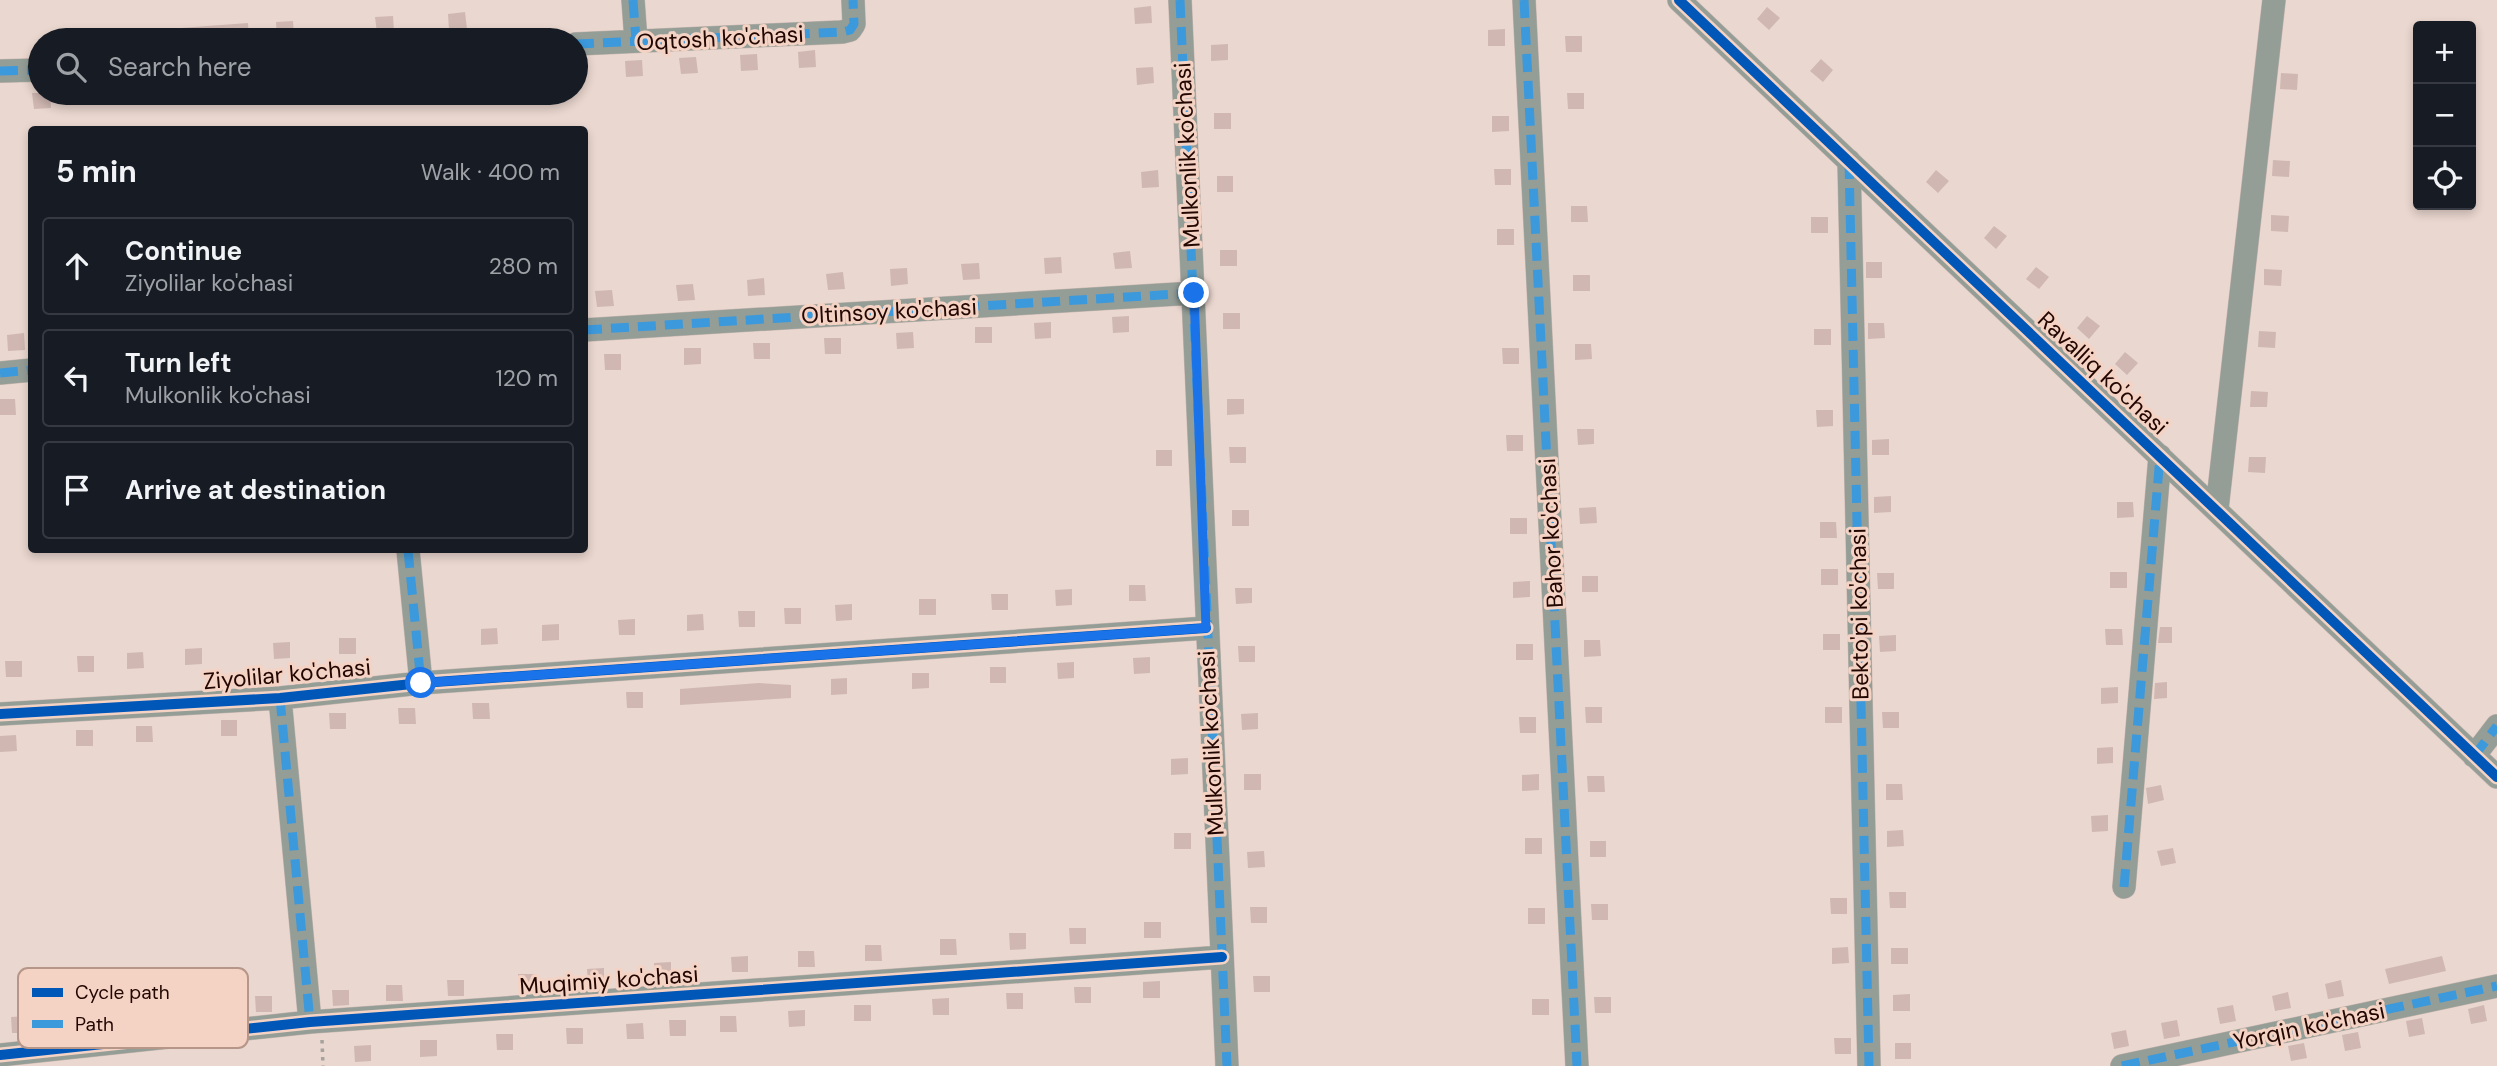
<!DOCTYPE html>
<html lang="en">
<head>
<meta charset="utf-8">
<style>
	body { margin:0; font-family:"DM Sans",sans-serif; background:#242831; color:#f1f3f6 }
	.controls { position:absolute; right:21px; top:21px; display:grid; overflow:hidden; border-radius:7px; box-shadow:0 4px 10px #0003 }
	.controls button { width:63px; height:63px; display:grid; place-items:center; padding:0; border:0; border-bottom:2px solid #363941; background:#171b24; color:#f1f3f6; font:35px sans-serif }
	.stop { position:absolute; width:21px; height:21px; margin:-16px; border:5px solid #1a73e8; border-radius:50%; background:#fff }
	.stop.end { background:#1a73e8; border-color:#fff; box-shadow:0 2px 7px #0008 }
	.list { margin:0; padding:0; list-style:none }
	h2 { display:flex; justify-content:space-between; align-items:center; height:91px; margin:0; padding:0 28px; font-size:30px }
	h2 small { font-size:23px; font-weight:400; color:#9ea1a6 }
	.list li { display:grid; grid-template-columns:46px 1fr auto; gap:21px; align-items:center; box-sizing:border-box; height:98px; margin:0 14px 14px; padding:0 14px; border:2px solid #363941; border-radius:7px }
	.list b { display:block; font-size:26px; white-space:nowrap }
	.list p { margin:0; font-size:23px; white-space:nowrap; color:#9ea1a6 }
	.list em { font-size:23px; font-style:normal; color:#9ea1a6 }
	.icon { flex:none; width:38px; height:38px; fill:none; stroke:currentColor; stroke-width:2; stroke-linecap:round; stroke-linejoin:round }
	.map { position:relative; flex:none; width:2497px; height:1066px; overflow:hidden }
	.search { position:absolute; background:#171b24; box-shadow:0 4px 10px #0003; left:28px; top:28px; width:560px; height:77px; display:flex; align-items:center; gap:18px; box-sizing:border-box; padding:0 24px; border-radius:38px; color:#9ea1a6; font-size:26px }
	.panel { position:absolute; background:#171b24; box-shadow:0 4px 10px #0003; left:28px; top:126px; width:560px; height:427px; border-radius:7px }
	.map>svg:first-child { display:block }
	.building { fill:#d0b7b2 }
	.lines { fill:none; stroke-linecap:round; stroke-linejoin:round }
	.minor-casing { stroke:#c7b6b0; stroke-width:24 }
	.path { stroke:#a5a39d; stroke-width:3.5; stroke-dasharray:3.5 5; stroke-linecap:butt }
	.minor { stroke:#949e97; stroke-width:23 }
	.quiet { stroke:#3c99dc; stroke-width:9; stroke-dasharray:18 9; stroke-linecap:butt }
	.cycleway-casing { stroke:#f5d3c4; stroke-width:15 }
	.cycleway { stroke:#0057b8; stroke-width:10 }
	.route { stroke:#1a73e8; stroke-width:9 }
	.labels { text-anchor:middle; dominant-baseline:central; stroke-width:6; stroke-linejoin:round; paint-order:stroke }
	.street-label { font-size:23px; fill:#220600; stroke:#f5d3c4 }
	.key { fill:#f5d3c4; stroke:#b69689; stroke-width:2 }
	.key-label { font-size:19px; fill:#220600 }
</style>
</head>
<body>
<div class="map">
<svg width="2497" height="1066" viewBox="0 0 2497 1066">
	<rect width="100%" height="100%" fill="#ead7cf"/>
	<!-- building -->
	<path class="building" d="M1151,6l1,17 -17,1 -1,-16z
		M1767,7l13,11 -11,12 -12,-11z
		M465,12l2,17 -18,1 -1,-16z
		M393,16l1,16 -17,1 -2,-16z
		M293,21l1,16 -17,1 -1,-16z
		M248,23l1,16 -94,1 -1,-10z
		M1505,29v17h-17v-16z
		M1565,36h17v16h-16z
		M1228,44v16l-17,1v-16z
		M815,50l1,17 -17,1 -1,-16z
		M757,54l1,16 -17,1 -1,-16z
		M696,57l2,16 -17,1 -2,-16z
		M1821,59l12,11 -10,12 -13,-11z
		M642,60l1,16 -17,1 -1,-16z
		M1153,67l1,16 -17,2 -1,-17z
		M2281,73l17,1 -1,16 -17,-1z
		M32,93h18l1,15 -17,1z
		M1567,93h17v16h-16z
		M1214,113h17v16h-17z
		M1492,116h17v15l-17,1z
		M2273,160l17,1 -1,16 -17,-1z
		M1494,169h17v16h-16z
		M1158,170l1,17 -17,1 -1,-16z
		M1936,170l13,11 -11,12 -12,-11z
		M1217,176h16v16h-16z
		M1571,206h16l1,16h-17z
		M2271,215l18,1 -1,16 -17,-1z
		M1811,217h17v16h-17z
		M1994,226l13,10 -11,13 -12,-11z
		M1497,229h17v16h-17z
		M1220,250h17v16h-17z
		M1130,251l2,17 -17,1 -2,-16z
		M1061,257l1,16 -17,1 -1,-16z
		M1866,262h16v16h-16z
		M979,263l1,16 -17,1 -2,-16z
		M2036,267l13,10 -10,12 -13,-10z
		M907,268l1,16 -17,2 -1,-17z
		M2264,269l18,1 -1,16 -17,-1z
		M843,272l2,17 -17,1 -2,-16z
		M1573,275h17v16h-17z
		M764,278l1,17 -17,1 -1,-16z
		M693,284l2,16 -17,1 -2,-16z
		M612,290l2,16 -17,1 -2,-16z
		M1223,313h17v16h-17z
		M1129,316v16l-16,1 -1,-16z
		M2087,316l13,10 -11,13 -12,-11z
		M1051,322v16l-16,1 -1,-16z
		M1868,323h16l1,15 -17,1z
		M975,327h17v16h-17z
		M1814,329h17v16h-17z
		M2259,331l17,1 -1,16 -17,-1z
		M913,332l1,16 -17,1 -1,-16z
		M24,333l1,17 -17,1 -1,-16z
		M824,338h17v16h-16z
		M753,343h17v16h-16z
		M1575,344h16l1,15 -17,1z
		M684,348h17v16l-17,1z
		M1502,348h17v16h-16z
		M2125,352l13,11 -11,12 -12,-11z
		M604,354h17v16h-16z
		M2251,391l17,1 -1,15h-17z
		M0,399h15l1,16h-16z
		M1227,399h17v15l-17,1z
		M1816,410h17v16l-16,1z
		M1577,429h17v15l-16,1z
		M1506,435h17v16h-16z
		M1889,439v16h-17v-15z
		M1229,447h17v16h-16z
		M1156,450h16v16h-16z
		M2249,457h17l-1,16 -17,-1z
		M1891,496v16l-17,1v-16z
		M2117,502h16l1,15 -17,1z
		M1596,507l1,16 -17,1 -1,-16z
		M1232,510h17v16h-17z
		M1510,518h17v16h-17z
		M1820,522h16l1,16h-17z
		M1821,569h17v16h-17z
		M2110,572h17v16h-17z
		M1877,573h17v16h-16z
		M1582,576h16v16h-16z
		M1530,581v16l-17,1v-16z
		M1129,585h16l1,16h-17z
		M1235,588h17v15l-16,1z
		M1072,589v16l-16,1 -1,-16z
		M991,594h17v16h-16z
		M919,599h17v16h-17z
		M852,604v16l-16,1 -1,-16z
		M784,608h17v16h-16z
		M738,611h17v16h-16z
		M703,614l1,16 -17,1v-16z
		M635,619v16h-16l-1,-15z
		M559,624v16l-17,1v-16z
		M2160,627h12v16h-14z
		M497,628l1,16 -17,1v-16z
		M2105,629h17l1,16h-17z
		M1823,634h17v16h-17z
		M1896,635v16l-16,1 -1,-16z
		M339,638h17v16h-17z
		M1584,640h16l1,16 -17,1z
		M290,642v16l-16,1 -1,-16z
		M1516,644h17v16h-17z
		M1238,646h17v16h-16z
		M202,648v16l-17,1v-16z
		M143,652l1,16 -17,1v-16z
		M77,656h17v16h-16z
		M1150,657v16l-16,1 -1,-16z
		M5,661h17v16h-16z
		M1074,662v16l-16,1 -1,-16z
		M990,667h16v16h-16z
		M912,673h17v15l-17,1z
		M847,678v16l-16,1v-16z
		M2167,682v16l-13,1 1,-16z
		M759,683l32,2v13l-111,7v-16z
		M2118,687v16l-17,1v-16z
		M626,692h17v16h-16z
		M472,703h17l1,16h-17z
		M1585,707h17v16h-16z
		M1825,707h17v16h-17z
		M398,708h17l1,16h-17z
		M1882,712h17v16h-16z
		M329,713h17v16h-16z
		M1258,713v16l-16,1 -1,-16z
		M1519,717h17v16h-16z
		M221,720h16v16h-16z
		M136,726h16l1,16h-17z
		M76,730h17v16h-17z
		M16,735l1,16 -17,1v-16z
		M2113,747v16l-16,1v-16z
		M1188,758v16l-17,1v-16z
		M1244,774h17v16h-17z
		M1539,774v16l-17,1v-16z
		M1587,776h17l1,16h-17z
		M1886,784h16l1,16h-17z
		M2161,785l3,15 -16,4 -2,-16z
		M2108,815v16l-16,1 -1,-16z
		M1903,830l1,16 -17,1v-16z
		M1174,833h17v16h-17z
		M1525,838h17v16h-17z
		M1590,841h16v16h-16z
		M2173,848l3,15 -15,3 -4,-15z
		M1264,851l1,16 -17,1 -1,-16z
		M1889,892h17v16h-16z
		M1830,898h17v16h-16z
		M1591,904h17v16h-16z
		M1250,907h17v16h-16z
		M1528,908h17v16h-17z
		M1144,922h17v16h-17z
		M1069,928h17v16h-16z
		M1009,933h17v16l-16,1z
		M940,939h16l1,16h-17z
		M865,945h16l1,16h-17z
		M1848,947l1,16 -17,1v-16z
		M1891,948h17v16h-17z
		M798,951h16l1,16h-17z
		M748,956v16h-16l-1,-15z
		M2442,956l4,15 -57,13 -4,-15z
		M671,962v17h-16l-1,-16z
		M604,968v16l-16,1 -1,-16z
		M518,974h17v16h-16z
		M1253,976h17v16h-16z
		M447,980h17v16h-16z
		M2341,980l3,16 -16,3 -3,-15z
		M1160,981v17h-17v-16z
		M386,985h16l1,16h-17z
		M1074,987h17v16h-16z
		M332,990h17v15l-16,1z
		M2288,992l3,16 -16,3 -3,-15z
		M1006,993h17v16h-16z
		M1910,994v17h-17v-16z
		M255,996h17v16h-16z
		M1594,997h17v16h-16z
		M949,998v17h-16l-1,-16z
		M1532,999h17v16h-17z
		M854,1005h17v16h-17z
		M2233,1005l3,16 -16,3 -3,-16z
		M2484,1005l3,16 -16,3 -3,-15z
		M805,1010v16l-16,1 -1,-16z
		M28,1016v17h-16l-1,-16z
		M720,1016h16l1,16h-17z
		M2422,1018l3,16 -16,3 -3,-16z
		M669,1020h17v16h-16z
		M2177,1020l3,16 -16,3 -3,-16z
		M643,1023l1,16h-17l-1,-15z
		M566,1028h17v16h-16z
		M2126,1030l3,16 -15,3 -3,-16z
		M2358,1032l3,16 -16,3 -3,-16z
		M496,1034h17v16h-16z
		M1834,1038h17v16h-16z
		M420,1040h17v16l-17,1z
		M1895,1043h16v16h-16z
		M2304,1043l3,15 -16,3 -3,-15z
		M371,1045v16l-16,1 -1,-16z"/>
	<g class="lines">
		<defs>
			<path id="minor" d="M633,0l3,41
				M1180,0l47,1066
				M1524,0l53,1066
				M1679,0l818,777
				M576,44l266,-12 8,-2 4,-6 -1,-24
				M0,71l40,-1
				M1849,161l20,905
				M584,330l610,-37
				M0,373l32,-3
				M2217,509l57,-509
				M408,550l13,133
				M280,698l30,324
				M0,714l280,-16 141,-15 785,-55
				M2474,756l23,-30
				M2124,887l36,-431
				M0,1055l310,-33 912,-65
				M2122,1066l375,-80"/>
		</defs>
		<!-- minor casing -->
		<use href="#minor" class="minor-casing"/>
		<!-- path -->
		<path class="path" d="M322,1040l1,26"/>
		<!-- minor -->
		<use href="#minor" class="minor"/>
		<!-- quiet -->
		<path class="quiet" d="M633,0l3,41
			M1180,0l47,1066
			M1524,0l53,1066
			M576,44l266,-12 8,-2 4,-6 -1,-24
			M0,71l40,-1
			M1849,161l20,905
			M584,330l610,-37
			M0,373l32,-3
			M408,550l13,133
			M280,698l30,324
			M2474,756l23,-30
			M2124,887l36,-431
			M2122,1066l375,-80"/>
		<defs>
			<path id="cycleway" d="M1679,0l818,777
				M0,714l280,-16 141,-15 785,-55
				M0,1055l310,-33 912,-65"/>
		</defs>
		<!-- cycleway casing -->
		<use href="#cycleway" class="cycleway-casing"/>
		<!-- cycleway -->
		<use href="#cycleway" class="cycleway"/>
	</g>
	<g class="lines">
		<!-- route -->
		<path class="route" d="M421,683l785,-55 -12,-335"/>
	</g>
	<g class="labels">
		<!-- street labels -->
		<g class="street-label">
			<text transform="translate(720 38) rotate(-3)">Oqtosh ko'chasi</text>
			<text transform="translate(1187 155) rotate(-93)">Mulkonlik ko'chasi</text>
			<text transform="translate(889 311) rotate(-3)">Oltinsoy ko'chasi</text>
			<text transform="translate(2103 373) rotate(43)">Ravalliq ko'chasi</text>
			<text transform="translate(1551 533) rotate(-93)">Bahor ko'chasi</text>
			<text transform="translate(1859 614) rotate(-91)">Bekto'pi ko'chasi</text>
			<text transform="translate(287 674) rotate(-5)">Ziyolilar ko'chasi</text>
			<text transform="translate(1211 743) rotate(-93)">Mulkonlik ko'chasi</text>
			<text transform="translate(609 980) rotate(-4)">Muqimiy ko'chasi</text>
			<text transform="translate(2309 1026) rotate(-12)">Yorqin ko'chasi</text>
		</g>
	</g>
	<!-- legend -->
	<rect x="18" y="968" width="230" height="80" rx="10" class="key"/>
	<rect x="32" y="988" width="31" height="9" fill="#0057b8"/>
	<rect x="32" y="1020" width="31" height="8" fill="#3c99dc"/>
	<g class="key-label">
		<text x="75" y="999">Cycle path</text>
		<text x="75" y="1031">Path</text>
	</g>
</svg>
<div class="controls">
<button>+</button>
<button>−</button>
<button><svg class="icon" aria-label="locate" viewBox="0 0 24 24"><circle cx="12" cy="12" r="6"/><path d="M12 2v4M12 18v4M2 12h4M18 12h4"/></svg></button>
</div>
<div class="stop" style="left:421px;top:683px"></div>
<div class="stop end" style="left:1194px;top:293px"></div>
<div class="search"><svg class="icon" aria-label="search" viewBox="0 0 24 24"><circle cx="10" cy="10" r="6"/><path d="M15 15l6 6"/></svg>Search here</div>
<section class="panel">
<h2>5 min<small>Walk · 400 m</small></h2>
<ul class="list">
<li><svg class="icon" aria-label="ahead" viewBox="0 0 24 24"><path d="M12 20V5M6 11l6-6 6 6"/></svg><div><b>Continue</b><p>Ziyolilar ko'chasi</p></div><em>280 m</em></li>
<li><svg class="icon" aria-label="left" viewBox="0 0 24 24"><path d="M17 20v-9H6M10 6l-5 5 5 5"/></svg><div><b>Turn left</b><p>Mulkonlik ko'chasi</p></div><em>120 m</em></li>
<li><svg class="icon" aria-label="arrive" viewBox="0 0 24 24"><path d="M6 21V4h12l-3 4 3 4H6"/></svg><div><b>Arrive at destination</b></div></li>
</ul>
</section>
</div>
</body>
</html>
